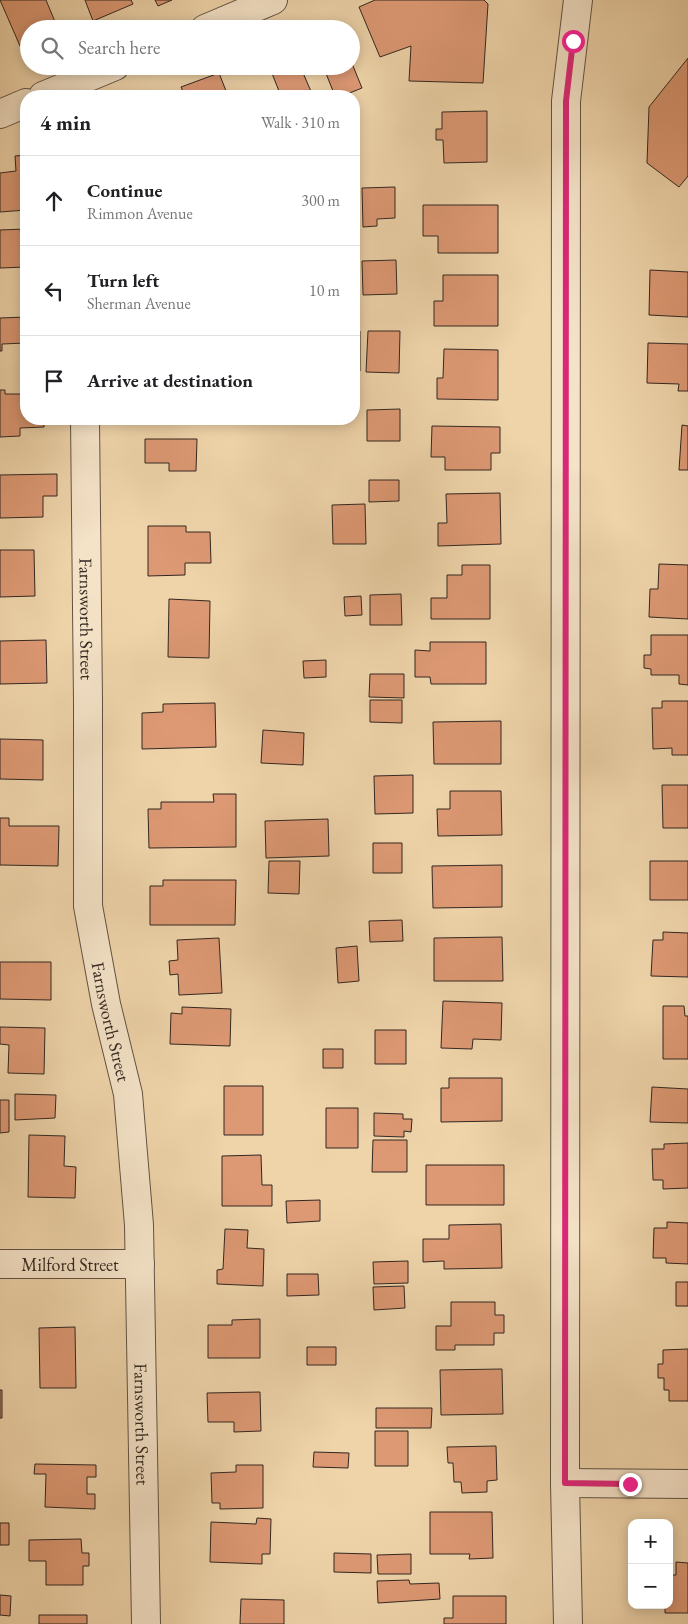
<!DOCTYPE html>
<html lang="en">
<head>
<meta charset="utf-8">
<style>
	body { margin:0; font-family:"EB Garamond",serif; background:#f2f2f2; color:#202124 }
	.controls { position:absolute; right:15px; bottom:15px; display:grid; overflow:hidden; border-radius:10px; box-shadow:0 2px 12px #0003 }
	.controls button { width:45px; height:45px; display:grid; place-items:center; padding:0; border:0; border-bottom:1px solid #e0e0e0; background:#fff; color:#202124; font:25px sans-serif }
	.stop { position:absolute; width:15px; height:15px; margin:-11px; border:4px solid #db2777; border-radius:50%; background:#fff }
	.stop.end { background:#db2777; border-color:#fff; box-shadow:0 1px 5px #0008 }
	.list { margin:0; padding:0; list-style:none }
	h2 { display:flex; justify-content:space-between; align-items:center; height:65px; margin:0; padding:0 20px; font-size:21px }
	h2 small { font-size:16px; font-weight:400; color:#757577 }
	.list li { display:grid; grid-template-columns:32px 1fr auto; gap:15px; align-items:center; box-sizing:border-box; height:90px; padding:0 20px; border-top:1px solid #e0e0e0 }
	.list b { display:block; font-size:19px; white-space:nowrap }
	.list p { margin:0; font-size:16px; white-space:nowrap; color:#757577 }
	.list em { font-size:16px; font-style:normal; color:#757577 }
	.icon { flex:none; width:28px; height:28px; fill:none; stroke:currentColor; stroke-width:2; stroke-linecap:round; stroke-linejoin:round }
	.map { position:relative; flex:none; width:688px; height:1624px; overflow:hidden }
	.search { position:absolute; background:#fff; box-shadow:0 2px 12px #0003; left:20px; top:20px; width:340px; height:55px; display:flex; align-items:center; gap:12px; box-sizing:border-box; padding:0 18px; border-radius:28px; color:#757577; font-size:19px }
	.panel { position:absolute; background:#fff; box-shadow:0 2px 12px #0003; left:20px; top:90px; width:340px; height:335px; border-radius:20px }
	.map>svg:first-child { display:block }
	.building { fill:#dd9974; stroke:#322721 }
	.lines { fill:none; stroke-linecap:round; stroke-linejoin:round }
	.minor-casing { stroke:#615243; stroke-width:30 }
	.minor { stroke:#f5e3c8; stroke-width:28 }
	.route { stroke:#db2777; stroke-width:6 }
	.labels { text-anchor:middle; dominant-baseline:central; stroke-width:4; stroke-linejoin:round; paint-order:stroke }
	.street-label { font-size:18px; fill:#322721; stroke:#f5e3c8 }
</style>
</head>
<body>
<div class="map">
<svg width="688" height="1624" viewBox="0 0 688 1624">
	<rect width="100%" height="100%" fill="#efd4aa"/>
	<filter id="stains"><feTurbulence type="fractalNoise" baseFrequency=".004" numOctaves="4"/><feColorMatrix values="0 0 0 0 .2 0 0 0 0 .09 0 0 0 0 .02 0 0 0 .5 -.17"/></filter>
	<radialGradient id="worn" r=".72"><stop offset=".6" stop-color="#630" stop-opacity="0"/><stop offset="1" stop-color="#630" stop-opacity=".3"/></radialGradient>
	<!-- building -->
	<path class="building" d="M0,0h46l12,29h-29v33h-2z
		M85,0h46l2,4 -40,17z
		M155,0h17l-14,6z
		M375,0h109l4,4 -5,79 -74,-2 2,-35 -31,11 -21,-50z
		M335,22l3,7h-20z
		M688,58v118l-9,11 -32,-24 2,-56z
		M351,61l11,27 -20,8h-7l-12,-30h28z
		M269,66h31l13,30h-32z
		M219,73l9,23h-43l-4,-9z
		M487,111v51l-43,1 -1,-23h-7v-11h6v-17z
		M26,155v55l-26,2v-39l16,-2 -1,-15z
		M395,187v31l-18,1v7l-14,1 -1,-39z
		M423,205h75v48h-60v-17h-15z
		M26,229v38l-26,1v-38z
		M396,260l1,34 -34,1 -1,-34z
		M650,270l38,2v45l-39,-2z
		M443,275h55v51h-64v-25h9z
		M26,317v26l-24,1v7h-2v-33z
		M354,331h6v40h-6z
		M368,331h32l-1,42 -33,-1z
		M648,343l40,1v47h-10l1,-7 -32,-1z
		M444,349l54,1v50l-61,-1v-21h6z
		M0,390h5v4h17v5h4v20h18v8l-24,1v8l-20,1z
		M400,409v32h-33v-31z
		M682,425l6,1v44h-9z
		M432,426l68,1v26h-9v17h-46v-13h-14z
		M145,439h52l-1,32h-27v-8h-24z
		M57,474v22h-14v21l-43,1v-43z
		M369,480h30v21l-30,1z
		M500,493l1,51 -63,2v-23h9l-1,-29z
		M365,504l1,40h-33l-1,-39z
		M148,526h38v6h24l1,31h-26v12l-37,1z
		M0,550h34l1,46 -35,1z
		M659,564l29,1v54l-39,-2 1,-28h8z
		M462,565h28v54h-59v-21h16v-23h15z
		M401,594l1,31h-32v-30z
		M361,596l1,19 -17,1 -1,-19z
		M169,599l41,2 -1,57 -41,-1z
		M651,635h37v50l-9,-1v-9h-28v-6l-7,-1v-13h7z
		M46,640l1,43 -47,1v-43z
		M430,642h56v42h-55l-1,-7h-15v-27l15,1z
		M326,660v17l-22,1 -1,-17z
		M370,674h34v24l-35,-1z
		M370,700h32v23l-32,-1z
		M662,701h26v54h-16v-7l-19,1 -1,-41h10z
		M215,703l1,44 -74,2v-36l21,-1v-8z
		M501,721v43h-67l-1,-42z
		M263,730l41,3 -1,32 -42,-2z
		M0,739l43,1v40l-43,-1z
		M413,775v38l-38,1 -1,-38z
		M662,785h26v43h-25z
		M450,791h51l1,44 -64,1 -1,-27h13z
		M213,794h23v53l-87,1 -1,-39h13v-7h53z
		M0,818h9v8h50l-1,40 -58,-1z
		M328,819l1,37 -63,2 -1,-37z
		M373,843h29v30h-29z
		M269,861h31l-1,33 -31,-1z
		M650,861h38v39h-38z
		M502,865v42l-69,1 -1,-42z
		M163,880h73l-1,45h-85v-39h13z
		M402,920l1,21 -33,1 -1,-21z
		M663,932l25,1v44l-37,-1 2,-36h10z
		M502,937l1,44h-69v-43z
		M219,938l3,55 -43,2 -1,-21 -8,1 -1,-14 9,-1 -1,-20z
		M357,946l2,35 -21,2 -2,-35z
		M0,962h51v38l-51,-1z
		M443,1001l59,2 -1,37 -28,-1 -1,10 -31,-1z
		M663,1006h21l1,10h3v43h-25z
		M182,1007l49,2 -1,37 -60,-2 1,-31 11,1z
		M0,1027l45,1 -1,46 -36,-1 1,-28 -9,-1z
		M375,1030h31v34h-31z
		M323,1049h20v19h-20z
		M449,1078h53v43l-61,1v-34h8z
		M224,1086h39v49h-39z
		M652,1087l36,2v34l-38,-1z
		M15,1094l41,1 -1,23 -40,2z
		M0,1100h9v32l-9,1z
		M326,1108h32v40h-32z
		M374,1113l29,1v5h9l-1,13 -7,-1v6l-30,-1z
		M29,1135l36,1 -1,30 12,1 -1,31 -47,-1z
		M373,1140h34v32h-35z
		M688,1143v45l-25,1v-9h-10l-1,-31h12v-5z
		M261,1155l1,30h10v21h-50v-50z
		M426,1165h78v40h-78z
		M320,1200v21l-33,2 -1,-22z
		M667,1222l21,1v41l-22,-1v-5h-13l1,-30h13z
		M501,1224l1,44 -58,1v-8l-21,1v-23h26v-14z
		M225,1229l23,1 -1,18 17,1 -1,37 -46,-2v-14l6,-1z
		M408,1261v22l-34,1 -1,-22z
		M287,1274h31l1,21 -32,1z
		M676,1282h12v24h-12z
		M404,1286l1,22 -31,2 -1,-23z
		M451,1302h44v13h9v18h-10v12h-39v5h-19v-24h15z
		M260,1319v39h-52v-33h24v-5z
		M75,1327l1,61h-36l-1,-60z
		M307,1347h29v18h-29z
		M688,1349v52h-19v-11h-5v-12h-6v-14h5v-14z
		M502,1369l1,45 -62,1 -1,-45z
		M0,1390h2v28h-2z
		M260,1392l1,39 -27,1v-10h-26l-1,-29z
		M376,1408h56l-1,20h-55z
		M375,1431h33v35h-33z
		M496,1446l1,34 -10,1v11l-25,1 -1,-11h-7l-1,-19h-5l-1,-16z
		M314,1452l35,1 -1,15 -35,-1z
		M35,1464l61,1v12h-9v17h8v15l-50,-2 1,-33h-12z
		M236,1465h27v43l-43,1v-6h-8l-1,-30 25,-1z
		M430,1512h62l1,46 -24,1 1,-5h-40z
		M257,1518l14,1 -1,35h-8v10l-52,-2 1,-40 45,2z
		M0,1523h9v22h-9z
		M81,1539l1,14h7v13h-6v19h-37v-24h-17v-21z
		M334,1553l37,1v19l-37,-1z
		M411,1554v20h-33l-1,-19z
		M676,1562l12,1v50h-23v-8h4v-30h7z
		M409,1580l1,4 29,-1 1,16 -62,4 -1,-22z
		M0,1595l11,1 -1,20 -10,-1z
		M453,1596h53v28h-62v-6h9z
		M241,1599l43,1v24h-44z
		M39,1615h48v9h-48z"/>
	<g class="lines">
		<defs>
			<g id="minor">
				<path d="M205,29l68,-29"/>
				<path d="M43,96l72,-30"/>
				<path d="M0,114l26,-11"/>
				<path id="s1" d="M85,419l3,282v205l18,98 22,90 11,131 7,399"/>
				<path id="s2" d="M0,1264h140"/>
				<path d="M565,1483l123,1"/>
				<path d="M568,1624l-3,-141 1,-1382 12,-101"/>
			</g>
		</defs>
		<!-- minor casing -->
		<use href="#minor" class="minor-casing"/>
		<!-- minor -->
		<use href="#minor" class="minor"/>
	</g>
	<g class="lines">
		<!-- route -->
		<path class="route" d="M573,41l-7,60 -1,1382 65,1"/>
	</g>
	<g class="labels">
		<!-- street labels -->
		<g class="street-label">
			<text stroke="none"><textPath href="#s1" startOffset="200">Farnsworth Street</textPath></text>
			<text stroke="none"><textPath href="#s1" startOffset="605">Farnsworth Street</textPath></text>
			<text stroke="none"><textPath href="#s2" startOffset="70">Milford Street</textPath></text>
			<text stroke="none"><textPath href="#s1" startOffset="1010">Farnsworth Street</textPath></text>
		</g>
	</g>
	<rect width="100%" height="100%" filter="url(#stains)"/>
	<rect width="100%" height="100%" fill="url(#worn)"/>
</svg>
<div class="controls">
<button>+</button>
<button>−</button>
</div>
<div class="stop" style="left:573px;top:41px"></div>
<div class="stop end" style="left:630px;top:1484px"></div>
<div class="search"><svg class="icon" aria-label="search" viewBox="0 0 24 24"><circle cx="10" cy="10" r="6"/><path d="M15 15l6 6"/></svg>Search here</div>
<section class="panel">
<h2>4 min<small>Walk · 310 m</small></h2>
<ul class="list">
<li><svg class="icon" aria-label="ahead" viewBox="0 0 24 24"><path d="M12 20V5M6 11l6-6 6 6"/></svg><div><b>Continue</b><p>Rimmon Avenue</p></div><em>300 m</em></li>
<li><svg class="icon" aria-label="left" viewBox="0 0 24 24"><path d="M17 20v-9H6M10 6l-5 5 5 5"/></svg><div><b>Turn left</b><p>Sherman Avenue</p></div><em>10 m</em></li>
<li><svg class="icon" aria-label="arrive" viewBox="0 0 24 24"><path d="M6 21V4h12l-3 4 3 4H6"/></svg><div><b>Arrive at destination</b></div></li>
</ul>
</section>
</div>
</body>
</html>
